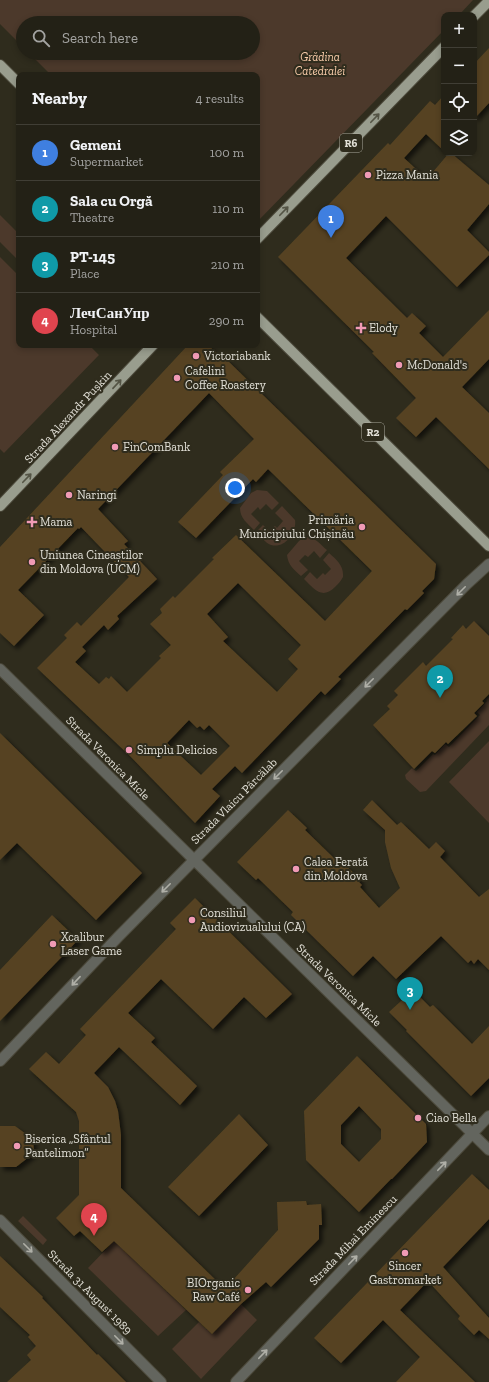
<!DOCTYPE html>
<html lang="en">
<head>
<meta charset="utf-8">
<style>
	body { margin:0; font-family:"Zilla Slab",serif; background:#2b291f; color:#f1f3f6 }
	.controls { position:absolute; right:12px; top:12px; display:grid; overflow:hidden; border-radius:8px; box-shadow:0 2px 6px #0003 }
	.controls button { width:36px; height:36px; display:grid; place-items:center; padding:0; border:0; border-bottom:1px solid #403e35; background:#232116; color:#f1f3f6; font:20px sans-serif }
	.you { position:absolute; left:235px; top:488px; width:14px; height:14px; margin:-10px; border:3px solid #fff; border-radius:50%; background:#1a73e8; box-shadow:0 0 0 6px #1a73e833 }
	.badge { display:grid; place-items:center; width:26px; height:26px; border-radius:50%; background:#8c9099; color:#fff; font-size:13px; font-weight:700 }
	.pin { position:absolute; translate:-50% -33px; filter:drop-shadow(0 1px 2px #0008) }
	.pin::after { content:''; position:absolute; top:21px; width:14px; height:12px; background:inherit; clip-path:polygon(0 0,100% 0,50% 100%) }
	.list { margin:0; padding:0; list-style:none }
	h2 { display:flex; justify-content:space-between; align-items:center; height:52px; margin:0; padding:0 16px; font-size:17px }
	h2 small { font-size:13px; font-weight:400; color:#a3a3a1 }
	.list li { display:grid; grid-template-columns:26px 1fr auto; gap:12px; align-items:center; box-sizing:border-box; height:56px; padding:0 16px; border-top:1px solid #403e35 }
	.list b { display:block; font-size:15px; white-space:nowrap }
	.list p { margin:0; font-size:13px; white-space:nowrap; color:#a3a3a1 }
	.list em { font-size:13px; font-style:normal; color:#a3a3a1 }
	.icon { flex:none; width:22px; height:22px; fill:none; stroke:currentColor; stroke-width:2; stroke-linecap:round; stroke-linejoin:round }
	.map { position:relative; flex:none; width:489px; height:1382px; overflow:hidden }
	.search { position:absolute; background:#232116; box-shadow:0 2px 6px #0003; left:16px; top:16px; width:244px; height:44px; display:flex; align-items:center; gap:10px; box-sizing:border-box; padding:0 14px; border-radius:22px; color:#a3a3a1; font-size:15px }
	.panel { position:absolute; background:#232116; box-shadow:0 2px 6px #0003; left:16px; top:72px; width:244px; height:276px; border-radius:8px }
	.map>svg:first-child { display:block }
	.green { fill:#4c392b }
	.building { fill:#564322; fill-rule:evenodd; filter:url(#shadow) }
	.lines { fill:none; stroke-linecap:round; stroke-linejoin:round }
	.minor-casing { stroke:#4c493b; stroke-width:12 }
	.major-casing { stroke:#4c493b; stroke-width:12 }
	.minor { stroke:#63655e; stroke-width:10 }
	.major { stroke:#999d8e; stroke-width:10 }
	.oneway { stroke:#545445 }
	.oneway2 { stroke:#afafa7 }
	.poi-dot { fill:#f09ab5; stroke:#2f2c1d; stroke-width:1.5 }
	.labels { text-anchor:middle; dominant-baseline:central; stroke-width:4; stroke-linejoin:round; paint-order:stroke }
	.shield { fill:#2f2c1d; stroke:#acaa9f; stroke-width:1 }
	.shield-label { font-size:11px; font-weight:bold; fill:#e2e0d7 }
	.park-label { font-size:12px; font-style:italic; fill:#facdab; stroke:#2f2c1d }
	.poi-label { font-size:12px; fill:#e2e0d7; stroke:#2f2c1d; text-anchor:start }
	.street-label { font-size:12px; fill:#e2e0d7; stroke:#2f2c1d }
</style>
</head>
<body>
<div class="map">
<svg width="489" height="1382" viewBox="0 0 489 1382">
	<defs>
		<filter id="shadow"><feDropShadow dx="3.5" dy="3.5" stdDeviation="2" flood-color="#0009"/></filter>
	</defs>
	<rect width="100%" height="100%" fill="#2f2c1d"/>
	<!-- green -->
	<path class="green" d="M0,0h473l-14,15h-15v15l-187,192v-147h-206l-22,-22h224v-30h-230v24l-23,-23z
		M0,215l19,19v27l-19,-19z
		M0,257l19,19v69h70l10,10 -95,98 -4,-4z
		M257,490l10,1 12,12 -7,7 -6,-6 -6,6 -2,-3 -7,7 9,9 -6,7c-7,-7 -14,-12 -14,-22l11,-15z
		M282,506l13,14c2,12 -10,29 -24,25 -6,-2 -10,-9 -15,-13l7,-7 6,6 6,-5 2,2 6,-7 -8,-8z
		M304,537c11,-1 16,7 23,13l-7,8 -6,-7 -6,6 -3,-2 -6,6 9,9 -7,6c-7,-6 -13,-11 -14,-21l12,-14z
		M329,553c8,7 15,13 14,24 -2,4 -5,7 -8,10 -13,13 -21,2 -31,-8l6,-7 7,7 6,-6 2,2 6,-6 -8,-9z
		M489,697v28l-63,66 -6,1 -14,-13 -1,-4 7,-7 4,3 17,-17 2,1 10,-11 4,3 31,-32 -3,-3 10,-11 -1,-1z
		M489,741v82l-40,-41z
		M23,1216l24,24 -4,5 -25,-24z
		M114,1241l72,69 -28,26 -70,-68z
		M241,1304l16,16 -56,59 -29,-30 27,-27 13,12z"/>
	<!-- building -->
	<path class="building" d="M489,48v55l-15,16v-55z
		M444,95v56l-18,-17 -22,24 23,21 22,-26h2l38,32v19l-22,26 22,22v3l-32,32 -71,-71 -40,42 61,60 5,-5 14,13 -7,7 24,24 46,-47v49l-27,28 27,26v56l-53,-52 -20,20 -20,-19 20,-20 -44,-45 2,-1 -96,-95 110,-114 2,2 40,-44 5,4z
		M188,345h20l16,15 1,-2 211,206 -2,15 -12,12 2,2 -17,17 -2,-1 -67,68 3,2 -16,16 -4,-4 -79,82 -7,-7 -23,23 8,7 -25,27 -65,-67 -93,-88 30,-30 -3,-3 13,-13 4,4 48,-49 -48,-50 -2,2 -1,-1 -60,62 26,25 -30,31 -14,-13v-86zM209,393l45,46 -34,33 3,3 -45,47 18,16 57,-59 3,3 12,-13 104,102 -47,50 -89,-86 -24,23 2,1 -39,39 -2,-2 -13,13 2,4 -12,11 21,21 -12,11 2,2 -34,34 -16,-16 -2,3 -3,-2 -7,7 -24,-22 11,-11 -4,-4 22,-22 4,5 11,-11 -2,-3 40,-37 -33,-35 4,-3 -30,-32zM238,583l63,62 -13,14 10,10 -21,23 -54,-51 5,-4 -21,-23zM189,720l8,8 3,-2 4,4 5,-5 21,21 -29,29 -34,-32z
		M474,621l15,15v58l-7,7 2,2 -10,10 3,3 -29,28 -2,-2 -11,11 -3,-2 -18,18 -41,-44 17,-16 -3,-3 11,-11 -4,-4 29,-29 3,4 27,-27 -2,-1 12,-13 3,4z
		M0,733l142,140 -46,47 -79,-77 -17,17z
		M372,800l25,25 4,-3 28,27 7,-7 9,9 -5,6 39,40 10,-8v81l-11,-11 -4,5 -3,-4 -3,3 -27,-27 -45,43 -23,-23 -20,20 -62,-61 2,-3 -35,-34 -2,2 -19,-18 51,-52 19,18 -2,2 35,34 2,-2 19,18 -2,2 3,3 -2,2 19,21 21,-20 -9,-20 -6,-26v-12l-22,-20z
		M195,898l97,96 -26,24 -22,-21 -31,32 -52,-50 -33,34 27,25 -4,4 46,44 -17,19 -61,-58 -25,26 14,14 7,14 3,10 3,24v53l104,101 53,-59 -1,-28 29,-1 1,4 14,-1 1,21h-3v14l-48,48 -5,-5 -25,22 -29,30 -98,-93 -12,11 -22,-21 -6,5 -18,-18 23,-23v-74l-3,-9 -47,-43 17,-17 13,12 27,-29 -6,-6 96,-100 -6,-6z
		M52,915l26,25 -78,81v-51z
		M413,990l17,17 3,-2 39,39 17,-18v52l-18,18 -65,-65 1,-1 -18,-18z
		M357,1056l69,68 1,18 -35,37h-1l-32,33 -53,-52 -2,-49zM359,1106l22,23v10l-22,23 -18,-18v-19z
		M239,1114l29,31 -69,71 -31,-29z
		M0,1126h15l18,13 1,14 -18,14h-16z
		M472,1174l17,16v29l-46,48 46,51v21l-10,-9 -5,5 -16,-16 2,-3 -32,-35 -28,29 75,72h-79l24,-25 -37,-37 -42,43 -27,-25z
		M0,1256l43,41 -1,1 55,57 1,-1 28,28h-119l24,-22 -4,-5 9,-9 -8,-9 2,-2 -30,-28z"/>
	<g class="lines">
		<defs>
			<path id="minor" d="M0,669l489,481
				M0,1061l119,-125 348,-352 22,-20
				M0,1220l161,162
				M236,1382l253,-266"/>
			<path id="major" d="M474,16l15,-15
				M0,65l19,19
				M257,239l187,-192
				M257,317l232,229
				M0,506l153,-161"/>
		</defs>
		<!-- minor casing -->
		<use href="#minor" class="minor-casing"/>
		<!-- major casing -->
		<use href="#major" class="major-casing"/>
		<!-- minor -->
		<use href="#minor" class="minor"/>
		<!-- major -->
		<use href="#major" class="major"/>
	</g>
	<!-- one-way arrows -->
	<defs><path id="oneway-shaft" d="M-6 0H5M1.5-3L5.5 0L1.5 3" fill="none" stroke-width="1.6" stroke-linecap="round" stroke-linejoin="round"/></defs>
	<g class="oneway">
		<use href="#oneway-shaft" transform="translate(375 118) rotate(-46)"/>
		<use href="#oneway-shaft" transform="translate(284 211) rotate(-46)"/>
		<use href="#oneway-shaft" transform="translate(117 384) rotate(-47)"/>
		<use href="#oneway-shaft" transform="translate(27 478) rotate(-46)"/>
	</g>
	<g class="oneway2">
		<use href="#oneway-shaft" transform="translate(461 591) rotate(135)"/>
		<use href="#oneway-shaft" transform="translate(369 683) rotate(135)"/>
		<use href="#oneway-shaft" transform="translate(278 775) rotate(135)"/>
		<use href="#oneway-shaft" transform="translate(166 888) rotate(135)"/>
		<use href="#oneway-shaft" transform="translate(76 981) rotate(133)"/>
		<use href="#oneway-shaft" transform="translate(442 1166) rotate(-46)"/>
		<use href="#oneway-shaft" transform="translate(28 1248) rotate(45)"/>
		<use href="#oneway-shaft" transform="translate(353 1260) rotate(-46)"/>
		<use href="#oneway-shaft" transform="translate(119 1340) rotate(45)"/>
		<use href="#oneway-shaft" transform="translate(263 1354) rotate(-46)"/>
	</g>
	<!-- markers -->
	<g class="poi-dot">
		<circle cx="368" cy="175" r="4"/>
		<path d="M359 322h4v4h4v4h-4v4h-4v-4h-4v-4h4z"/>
		<circle cx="196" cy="356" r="4"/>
		<circle cx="399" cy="365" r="4"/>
		<circle cx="177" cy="378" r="4"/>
		<circle cx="115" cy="447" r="4"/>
		<circle cx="69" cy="495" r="4"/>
		<path d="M30 516h4v4h4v4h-4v4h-4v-4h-4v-4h4z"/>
		<circle cx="362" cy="527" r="4"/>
		<circle cx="32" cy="562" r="4"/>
		<circle cx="129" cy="750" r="4"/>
		<circle cx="296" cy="869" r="4"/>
		<circle cx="192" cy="920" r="4"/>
		<circle cx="53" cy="944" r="4"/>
		<circle cx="418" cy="1118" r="4"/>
		<circle cx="17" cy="1146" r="4"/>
		<circle cx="405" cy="1253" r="4"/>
		<circle cx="248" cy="1290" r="4"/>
	</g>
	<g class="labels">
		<!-- shield labels -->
		<g class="shield">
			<rect x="340" y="134" width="22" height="18" rx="3"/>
			<rect x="362" y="423" width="22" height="18" rx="3"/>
		</g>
		<g class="shield-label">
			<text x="351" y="143">R6</text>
			<text x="373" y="432">R2</text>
		</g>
		<!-- park labels -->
		<g class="park-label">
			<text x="320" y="57">Grădina<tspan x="320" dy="14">Catedralei</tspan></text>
		</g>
		<!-- poi labels -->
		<g class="poi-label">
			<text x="376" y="175">Pizza Mania</text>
			<text x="369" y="328">Elody</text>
			<text x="204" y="356">Victoriabank</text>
			<text x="407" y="365">McDonald's</text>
			<text x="185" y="371">Cafelini<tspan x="185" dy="14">Coffee Roastery</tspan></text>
			<text x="123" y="447">FinComBank</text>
			<text x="77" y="495">Naringi</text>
			<text x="354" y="520" text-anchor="end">Primăria<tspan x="354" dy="14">Municipiului Chișinău</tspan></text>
			<text x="40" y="522">Mama</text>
			<text x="40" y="555">Uniunea Cineaștilor<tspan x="40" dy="14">din Moldova (UCM)</tspan></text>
			<text x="137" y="750">Simplu Delicios</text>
			<text x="304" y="862">Calea Ferată<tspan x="304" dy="14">din Moldova</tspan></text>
			<text x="200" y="913">Consiliul<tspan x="200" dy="14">Audiovizualului (CA)</tspan></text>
			<text x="61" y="937">Xcalibur<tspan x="61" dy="14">Laser Game</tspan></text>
			<text x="426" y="1118">Ciao Bella</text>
			<text x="25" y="1139">Biserica „Sfântul<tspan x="25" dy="14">Pantelimon”</tspan></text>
			<text x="405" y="1266" text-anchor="middle">Sincer<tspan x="405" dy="14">Gastromarket</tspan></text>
			<text x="240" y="1283" text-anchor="end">BIOrganic<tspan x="240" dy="14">Raw Café</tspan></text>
		</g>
		<!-- street labels -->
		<g class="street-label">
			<text transform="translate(68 417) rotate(-47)">Strada Alexandr Pușkin</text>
			<text transform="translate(108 758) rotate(45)">Strada Veronica Micle</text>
			<text transform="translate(234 801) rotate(-45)">Strada Vlaicu Pârcălab</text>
			<text transform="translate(339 985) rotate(44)">Strada Veronica Micle</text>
			<text transform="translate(353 1240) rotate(-46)">Strada Mihai Eminescu</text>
			<text transform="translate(90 1292) rotate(45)">Strada 31 August 1989</text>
		</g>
	</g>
</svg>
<div class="controls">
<button>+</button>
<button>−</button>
<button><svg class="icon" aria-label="locate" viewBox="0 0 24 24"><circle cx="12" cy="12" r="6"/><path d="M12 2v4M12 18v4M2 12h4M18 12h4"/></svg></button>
<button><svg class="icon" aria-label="layers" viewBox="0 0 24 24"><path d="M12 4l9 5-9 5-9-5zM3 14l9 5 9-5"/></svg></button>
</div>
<div class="you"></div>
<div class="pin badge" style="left:331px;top:238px;background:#3f7fe0">1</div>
<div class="pin badge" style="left:440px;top:698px;background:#0f9aa8">2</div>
<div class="pin badge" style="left:410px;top:1010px;background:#0f9aa8">3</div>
<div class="pin badge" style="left:94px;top:1236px;background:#e0444e">4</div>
<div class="search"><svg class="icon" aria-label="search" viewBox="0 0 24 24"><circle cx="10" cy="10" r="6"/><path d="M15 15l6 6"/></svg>Search here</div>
<section class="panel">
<h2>Nearby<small>4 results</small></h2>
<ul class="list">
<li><span class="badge" style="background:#3f7fe0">1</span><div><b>Gemeni</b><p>Supermarket</p></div><em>100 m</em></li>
<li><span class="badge" style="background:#0f9aa8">2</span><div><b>Sala cu Orgă</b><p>Theatre</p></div><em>110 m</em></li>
<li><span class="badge" style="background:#0f9aa8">3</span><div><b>PT-145</b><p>Place</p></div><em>210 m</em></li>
<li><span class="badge" style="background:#e0444e">4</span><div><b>ЛечСанУпр</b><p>Hospital</p></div><em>290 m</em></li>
</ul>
</section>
</div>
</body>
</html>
